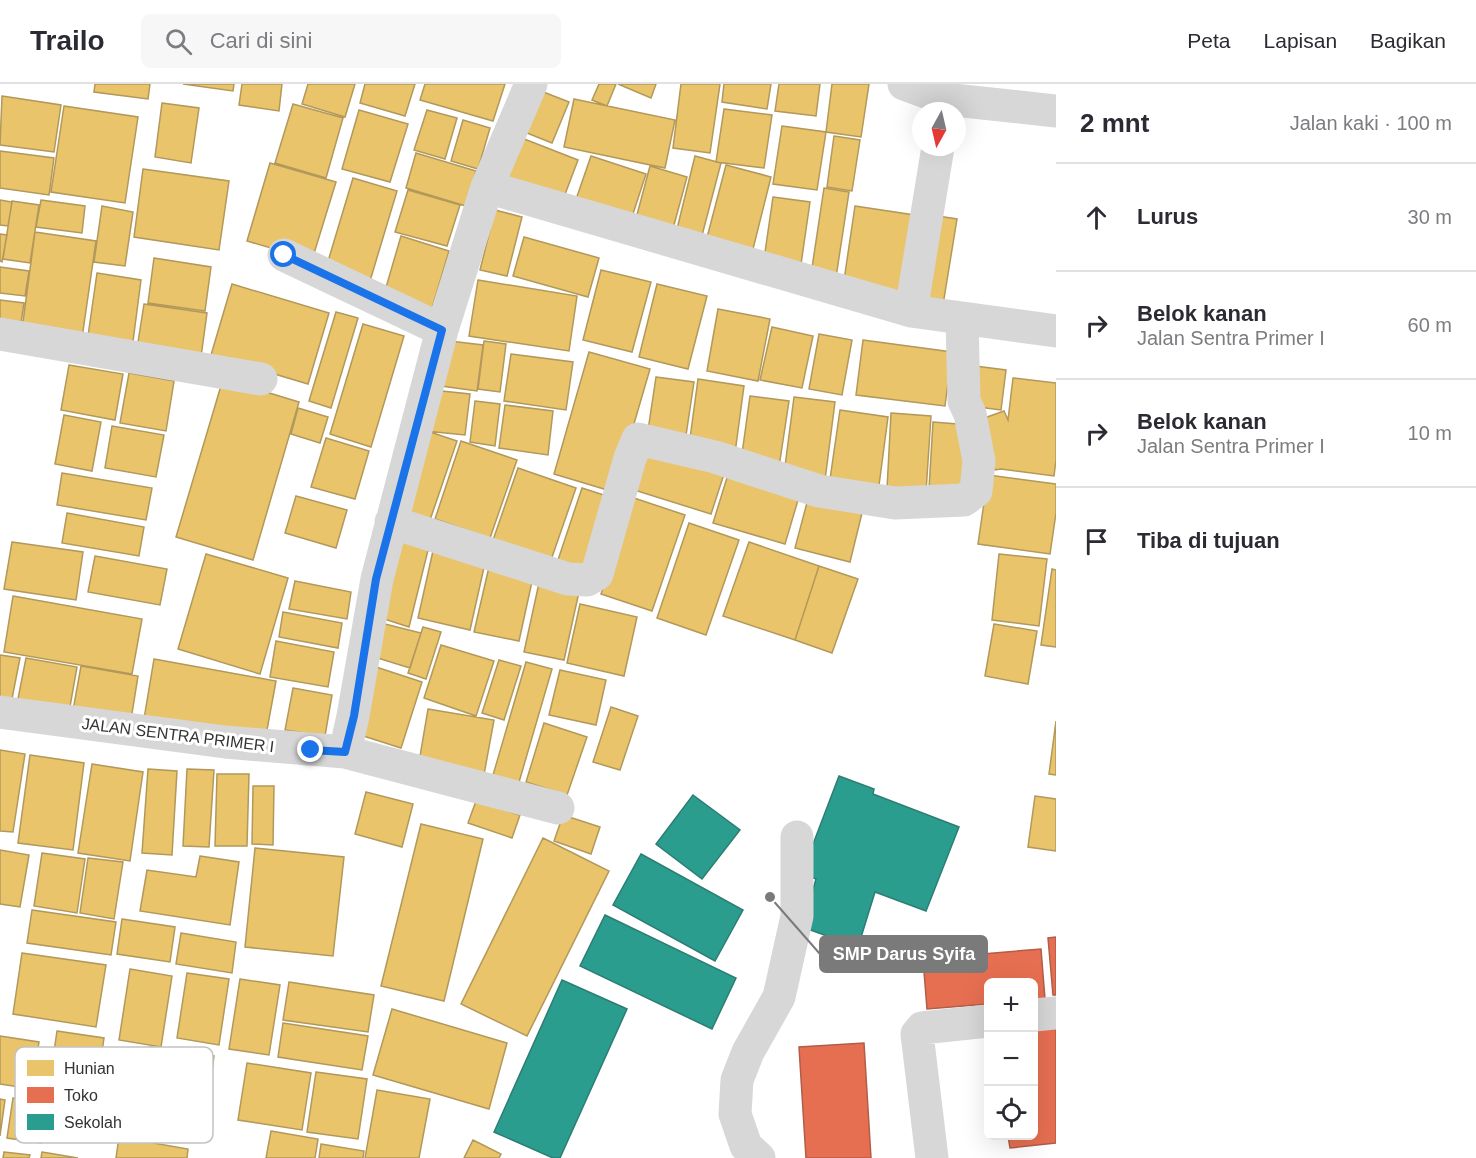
<!DOCTYPE html>
<html lang="id">
<head>
<meta charset="utf-8">
<style>
	body { margin:0; font-family:Helvetica,sans-serif; background:#f7f7f7; color:#2b2b33 }
	.controls { position:absolute; right:18px; bottom:18px; display:grid; overflow:hidden; border-radius:9px; box-shadow:0 6px 24px #0002 }
	.controls button { width:54px; height:54px; display:grid; place-items:center; padding:0; border:0; border-bottom:2px solid #e1e1e2; background:#fff; color:#2b2b33; font:30px sans-serif }
	.compass { position:absolute; left:912px; top:18px; width:54px; height:54px; border-radius:50%; background:#fff; box-shadow:0 6px 24px #0002; rotate:188deg }
	.stop { position:absolute; width:18px; height:18px; margin:-14px; border:4px solid #1a73e8; border-radius:50%; background:#fff }
	.stop.end { background:#1a73e8; border-color:#fff; box-shadow:0 2px 6px #0008 }
	.list { margin:0; padding:0; list-style:none }
	h2 { display:flex; justify-content:space-between; align-items:center; height:78px; margin:0; padding:0 24px; font-size:26px }
	h2 small { font-size:20px; font-weight:400; color:#7c7c81 }
	.list li { display:grid; grid-template-columns:39px 1fr auto; gap:18px; align-items:center; box-sizing:border-box; height:108px; padding:0 24px; border-top:2px solid #e1e1e2 }
	.list b { display:block; font-size:22px; white-space:nowrap }
	.list p { margin:0; font-size:20px; white-space:nowrap; color:#7c7c81 }
	.list em { font-size:20px; font-style:normal; color:#7c7c81 }
	.icon { flex:none; width:33px; height:33px; fill:none; stroke:currentColor; stroke-width:2; stroke-linecap:round; stroke-linejoin:round }
	.map { position:relative; flex:none; width:1056px; height:1074px; overflow:hidden }
	header { display:flex; align-items:center; gap:36px; box-sizing:border-box; height:84px; padding:0 30px; background:#fff; border-bottom:2px solid #e1e1e2 }
	header strong { font-size:28px }
	nav { display:flex; gap:33px; margin-inline-start:auto; font-size:21px }
	.search { width:420px; height:54px; background:#f7f7f7; display:flex; align-items:center; gap:15px; box-sizing:border-box; padding:0 21px; border-radius:9px; color:#7c7c81; font-size:22px }
	main { display:flex }
	aside { flex:1; background:#fff }
	.map>svg:first-child { display:block }
	.homes { fill:#e9c46a; stroke:#b2985a; stroke-width:1.5 }
	.shops { fill:#e76f51; stroke:#b15d48; stroke-width:1.5 }
	.schools { fill:#2a9d8f; stroke:#2d7d73; stroke-width:1.5 }
	.lines { fill:none; stroke-linecap:round; stroke-linejoin:round }
	.minor { stroke:#d7d7d7; stroke-width:33 }
	.route { stroke:#1a73e8; stroke-width:8 }
	.labels { text-anchor:middle; dominant-baseline:central; stroke-width:6; stroke-linejoin:round; paint-order:stroke }
	.street-label { font-size:16px; fill:#333; stroke:#fff }
	.key { fill:#fff; stroke:#c2c2c2; stroke-width:1.5 }
	.key-label { font-size:16px; fill:#333 }
	.leader { fill:none; stroke:#7a7a7a; stroke-width:2 }
	.callout-dot { fill:#7a7a7a; stroke:#fff; stroke-width:2 }
	.callout { fill:#7a7a7a; stroke:#7a7a7a; stroke-width:2 }
	.callout-label { font-size:18px; text-anchor:middle; font-weight:bold; fill:#fff }
</style>
</head>
<body>
<header>
<strong>Trailo</strong>
<div class="search"><svg class="icon" aria-label="search" viewBox="0 0 24 24"><circle cx="10" cy="10" r="6"/><path d="M15 15l6 6"/></svg>Cari di sini</div>
<nav><a>Peta</a><a>Lapisan</a><a>Bagikan</a></nav>
</header>
<main>
<div class="map">
<svg width="1056" height="1074" viewBox="0 0 1056 1074">
	<rect width="100%" height="100%" fill="#fff"/>
	<!-- homes -->
	<path class="homes" d="M95,0h55l-2,15 -54,-7z
		M183,0h51l-1,7z
		M242,0h40l-3,27 -40,-6z
		M308,0h47l-10,33 -43,-13z
		M365,0h50l-10,32 -45,-13z
		M425,0h80l-12,37 -73,-21z
		M599,0h17l-9,22 -15,-6z
		M618,0h38l-5,14z
		M681,0h39l-10,69 -37,-5z
		M724,0h47l-4,25 -45,-7z
		M779,0h41l-4,32 -41,-5z
		M832,0h37l-8,53 -35,-5z
		M533,4l36,14 -17,41 -35,-14z
		M2,12l59,9 -7,47 -54,-7z
		M574,15l101,21 -10,48 -101,-21z
		M162,19l37,5 -8,55 -36,-6z
		M293,20l50,14 -17,60 -51,-15z
		M64,22l74,11 -13,86 -74,-11z
		M724,25l48,6 -8,53 -48,-6z
		M359,26l49,14 -18,58 -48,-13z
		M427,26l30,8 -12,41 -31,-9z
		M463,36l27,8 -12,41 -27,-8z
		M782,42l44,6 -9,58 -44,-6z
		M514,51l64,25 -17,45 -64,-25z
		M834,52l26,4 -8,51 -25,-4z
		M0,67l54,7 -5,37 -49,-7z
		M416,69l60,18 -10,35 -60,-18z
		M591,72l55,18 -17,52 -56,-18z
		M695,72l26,7 -21,80 -25,-6z
		M270,79l66,19 -24,78 -65,-19z
		M726,81l45,12 -21,84 -46,-12z
		M650,82l37,11 -16,59 -37,-10z
		M143,85l86,12 -10,69 -85,-13z
		M353,94l44,13 -27,90 -44,-13z
		M824,104l25,4 -14,92 -25,-3z
		M408,106l52,15 -13,41 -52,-14z
		M773,113l37,5 -10,69 -37,-5z
		M0,116l12,2 -4,24 -8,-1z
		M41,116l44,6 -3,27 -46,-6z
		M12,117l27,4 -9,58 -27,-4z
		M102,122l31,6 -8,54 -31,-4z
		M855,122l66,10 -12,80 -66,-9z
		M495,126l27,7 -15,59 -27,-6z
		M931,131l26,4 -15,92 -26,-4z
		M35,148l61,9 -15,104 -60,-8z
		M0,150l7,1 -5,27 -2,-1z
		M401,152l48,15 -19,64 -48,-14z
		M524,153l75,21 -11,39 -75,-21z
		M154,174l57,9 -6,44 -57,-8z
		M0,183l29,4 -4,25 -25,-3z
		M601,186l50,12 -19,70 -49,-12z
		M97,189l44,7 -9,69 -45,-6z
		M478,196l99,16 -8,55 -100,-15z
		M232,200l97,29 -21,71 -97,-29z
		M657,200l50,12 -19,73 -49,-12z
		M0,216l24,3 -5,33 -19,-2z
		M144,220l63,9 -7,51 -64,-9z
		M718,225l52,10 -12,62 -51,-10z
		M336,228l22,6 -27,90 -22,-7z
		M363,240l41,12 -33,111 -41,-13z
		M772,243l41,9 -11,52 -42,-8z
		M819,250l33,6 -10,55 -33,-6z
		M441,256l42,5 -6,46 -43,-6z
		M863,256l89,12 -7,54 -89,-11z
		M484,257l22,3 -6,48 -22,-3z
		M589,268l61,17 -36,123 -60,-18z
		M511,270l62,8 -7,48 -62,-9z
		M69,281l54,9 -8,46 -54,-10z
		M975,282l31,4 -5,40 -31,-4z
		M129,289l45,8 -8,50 -46,-8z
		M656,293l38,5 -9,60 -38,-5z
		M1013,294l43,5v77l-2,16 -53,-7 -6,1 -19,-49 28,-10 4,9z
		M223,295l76,23 -46,158 -77,-23z
		M698,295l46,7 -9,67 -46,-7z
		M432,306l38,4 -5,41 -39,-4z
		M750,312l39,5 -10,66 -38,-6z
		M794,313l41,5 -10,78 -41,-6z
		M475,317l25,3 -5,42 -25,-4z
		M505,321l48,6 -5,44 -49,-7z
		M298,324l30,9 -8,26 -29,-9z
		M840,326l48,7 -10,76 -49,-7z
		M891,329l40,3 -5,76 -39,-3z
		M64,331l37,7 -9,49 -37,-7z
		M933,338l37,3 -4,66 -37,-2z
		M112,342l52,9 -8,42 -51,-9z
		M424,346l33,11 -27,79 -33,-12z
		M326,354l43,13 -14,48 -44,-12z
		M461,357l56,19 -27,78 -55,-19z
		M645,359l81,25 -15,46 -80,-25z
		M518,384l58,20 -25,72 -58,-20z
		M730,384l71,22 -16,54 -72,-21z
		M62,389l90,15 -6,32 -89,-15z
		M988,391l68,9v29l-6,41 -72,-10z
		M582,404l31,10 -24,72 -31,-10z
		M809,411l54,14 -13,53 -55,-14z
		M296,412l51,14 -11,38 -51,-15z
		M634,414l51,17 -33,96 -51,-17z
		M67,429l77,14 -5,29 -77,-13z
		M689,439l50,17 -33,95 -49,-17z
		M398,448l32,10 -21,85 -31,-10z
		M12,458l71,10 -7,48 -72,-11z
		M435,458l52,12 -17,76 -52,-12z
		M749,458l70,24 -24,74 -72,-24z
		M206,470l82,24 -28,96 -82,-25z
		M999,470l48,5 -8,67 -47,-6z
		M95,472l72,13 -7,36 -72,-13z
		M819,482l39,13 -26,74 -37,-13z
		M489,483l44,10 -14,64 -45,-9z
		M1052,485l4,1v77l-15,-2z
		M295,497l56,11 -4,27 -58,-10z
		M539,499l40,9 -15,68 -40,-8z
		M13,512l129,23 -10,55 -128,-22z
		M580,520l57,13 -13,59 -57,-13z
		M283,528l59,11 -4,25 -59,-11z
		M377,538l44,11 -11,35 -42,-13z
		M994,540l43,7 -9,53 -43,-8z
		M423,543l18,5 -15,47 -18,-6z
		M276,557l58,11 -6,35 -58,-10z
		M441,561l53,16 -18,55 -52,-18z
		M0,571l20,3 -10,51 -10,-2z
		M26,574l51,9 -9,51 -52,-9z
		M154,575l122,22 -11,60 -121,-22z
		M499,576l22,6 -17,54 -22,-7z
		M526,578l26,7 -35,120 -26,-7z
		M81,582l57,10 -8,50 -58,-10z
		M376,583l46,15 -21,66 -47,-15z
		M560,586l46,10 -10,45 -47,-10z
		M293,604l39,7 -7,41 -40,-6z
		M611,623l27,9 -18,54 -27,-8z
		M428,625l66,11 -11,60 -65,-12z
		M1056,637v54l-7,-1z
		M544,639l43,14 -20,58 -41,-13z
		M0,666l25,4 -12,78 -13,-1z
		M30,671l54,8 -11,87 -55,-7z
		M92,680l51,8 -13,89 -52,-8z
		M148,685l29,2 -5,84 -30,-2z
		M187,685l27,1 -5,77 -26,-1z
		M217,690h32l-2,72h-32z
		M253,702h21l-1,59 -21,-1z
		M366,708l47,12 -11,43 -47,-13z
		M1035,712l21,3v52l-28,-4z
		M476,717l44,14 -8,23 -44,-15z
		M563,731l37,12 -9,27 -37,-13z
		M421,740l62,15 -39,162 -63,-15z
		M543,754l66,33 -82,165 -66,-32z
		M255,764l89,9 -11,99 -88,-9z
		M0,766l29,5 -9,52 -20,-3z
		M42,769l43,6 -8,54 -43,-7z
		M200,772l39,6 -9,63 -90,-14 7,-41 49,7z
		M88,774l35,4 -9,57 -34,-6z
		M32,826l84,12 -5,33 -84,-12z
		M122,835l53,8 -5,35 -53,-8z
		M181,849l55,9 -4,31 -56,-9z
		M22,869l84,12 -10,62 -83,-13z
		M130,885l42,7 -11,71 -42,-7z
		M187,889l42,6 -10,66 -42,-7z
		M240,895l40,6 -11,70 -40,-6z
		M289,898l85,13 -6,37 -85,-12z
		M392,925l115,34 -18,66 -116,-34z
		M283,939l85,13 -6,34 -84,-13z
		M57,947l47,7 -8,55 -47,-7z
		M0,952l39,6 -7,47 -32,-5z
		M150,963l64,9 -4,30 -64,-10z
		M247,979l64,10 -9,57 -64,-10z
		M316,988l51,7 -9,60 -51,-7z
		M377,1006l53,9 -11,59h-54z
		M13,1014l34,6 -6,39 -34,-5z
		M0,1015l5,1 -5,36z
		M271,1047l47,8 -3,19h-49z
		M119,1053l69,12 -1,9h-71z
		M473,1056l28,14 -2,4h-35z
		M321,1060l43,7 -1,7h-44z
		M4,1068l26,3 -1,3h-26z
		M42,1068l36,6h-37z"/>
	<!-- shops -->
	<path class="shops" d="M1056,853v58h-3l-5,-57z
		M1041,865l4,50 -11,1v-18h-46v22l-61,5 -4,-50z
		M1056,943v116l-46,5 -2,-12h26v-107z
		M864,959l7,115h-65l-7,-111z"/>
	<!-- schools -->
	<path class="schools" d="M839,692l35,13 -1,5 86,33 -33,84 -51,-19 -17,55 -56,-20 14,-48 -14,-6z
		M693,711l47,35 -38,49 -46,-35z
		M641,770l102,56 -28,51 -102,-56z
		M605,831l131,63 -24,51 -132,-63z
		M562,896l65,29 -67,149h-7l-59,-26z"/>
	<g class="lines">
		<!-- minor -->
		<path class="minor" d="M904,0l41,15 111,12
			M487,103l424,124 145,20
			M284,171l158,75
			M911,227l27,-164
			M0,250l261,45
			M391,438l177,57 19,1 10,-6 33,-116 8,-19 77,18 104,34 76,12 69,-3 12,-9 3,-30 -9,-47 -6,-13 -2,-82
			M0,628l225,30 120,10 213,56
			M345,668l8,-36 24,-137 65,-249 45,-143 44,-103
			M1034,931l22,-2
			M759,1074l-13,-12 -11,-32 2,-34 11,-28 31,-55 18,-81v-79
			M932,1074l-15,-124 5,-6 66,-7"/>
	</g>
	<g class="lines">
		<!-- route -->
		<path class="route" d="M284,171l158,75 -66,249 -22,137 -9,36 -34,-2"/>
	</g>
	<g class="labels">
		<!-- street labels -->
		<g class="street-label">
			<text transform="translate(178 651) rotate(7)">JALAN SENTRA PRIMER I</text>
		</g>
	</g>
	<!-- legend -->
	<rect x="15" y="963" width="198" height="96" rx="9" class="key"/>
	<rect x="27" y="976" width="27" height="16" fill="#e9c46a"/>
	<rect x="27" y="1003" width="27" height="16" fill="#e76f51"/>
	<rect x="27" y="1030" width="27" height="16" fill="#2a9d8f"/>
	<g class="key-label">
		<text x="64" y="990">Hunian</text>
		<text x="64" y="1017">Toko</text>
		<text x="64" y="1044">Sekolah</text>
	</g>
	<!-- callouts -->
	<path class="leader" d="M770 813L820 870"/>
	<circle class="callout-dot" cx="770" cy="813" r="6"/>
	<rect class="callout" x="820" y="852" width="167" height="36" rx="6"/>
	<g class="callout-label">
		<text x="904" y="876">SMP Darus Syifa</text>
	</g>
</svg>
<div class="controls">
<button>+</button>
<button>−</button>
<button><svg class="icon" aria-label="locate" viewBox="0 0 24 24"><circle cx="12" cy="12" r="6"/><path d="M12 2v4M12 18v4M2 12h4M18 12h4"/></svg></button>
</div>
<svg class="compass" viewBox="-18 -18 36 36"><path d="M0-13l5 13h-10z" fill="#e53935"/><path d="M0 13l5-13h-10z" fill="#7c7c81"/></svg>
<div class="stop" style="left:284px;top:171px"></div>
<div class="stop end" style="left:311px;top:666px"></div>
</div>
<aside>
<h2>2 mnt<small>Jalan kaki · 100 m</small></h2>
<ul class="list">
<li><svg class="icon" aria-label="ahead" viewBox="0 0 24 24"><path d="M12 20V5M6 11l6-6 6 6"/></svg><div><b>Lurus</b></div><em>30 m</em></li>
<li><svg class="icon" aria-label="right" viewBox="0 0 24 24"><path d="M7 20v-9h11M14 6l5 5-5 5"/></svg><div><b>Belok kanan</b><p>Jalan Sentra Primer I</p></div><em>60 m</em></li>
<li><svg class="icon" aria-label="right" viewBox="0 0 24 24"><path d="M7 20v-9h11M14 6l5 5-5 5"/></svg><div><b>Belok kanan</b><p>Jalan Sentra Primer I</p></div><em>10 m</em></li>
<li><svg class="icon" aria-label="arrive" viewBox="0 0 24 24"><path d="M6 21V4h12l-3 4 3 4H6"/></svg><div><b>Tiba di tujuan</b></div></li>
</ul>
</aside>
</main>
</body>
</html>
